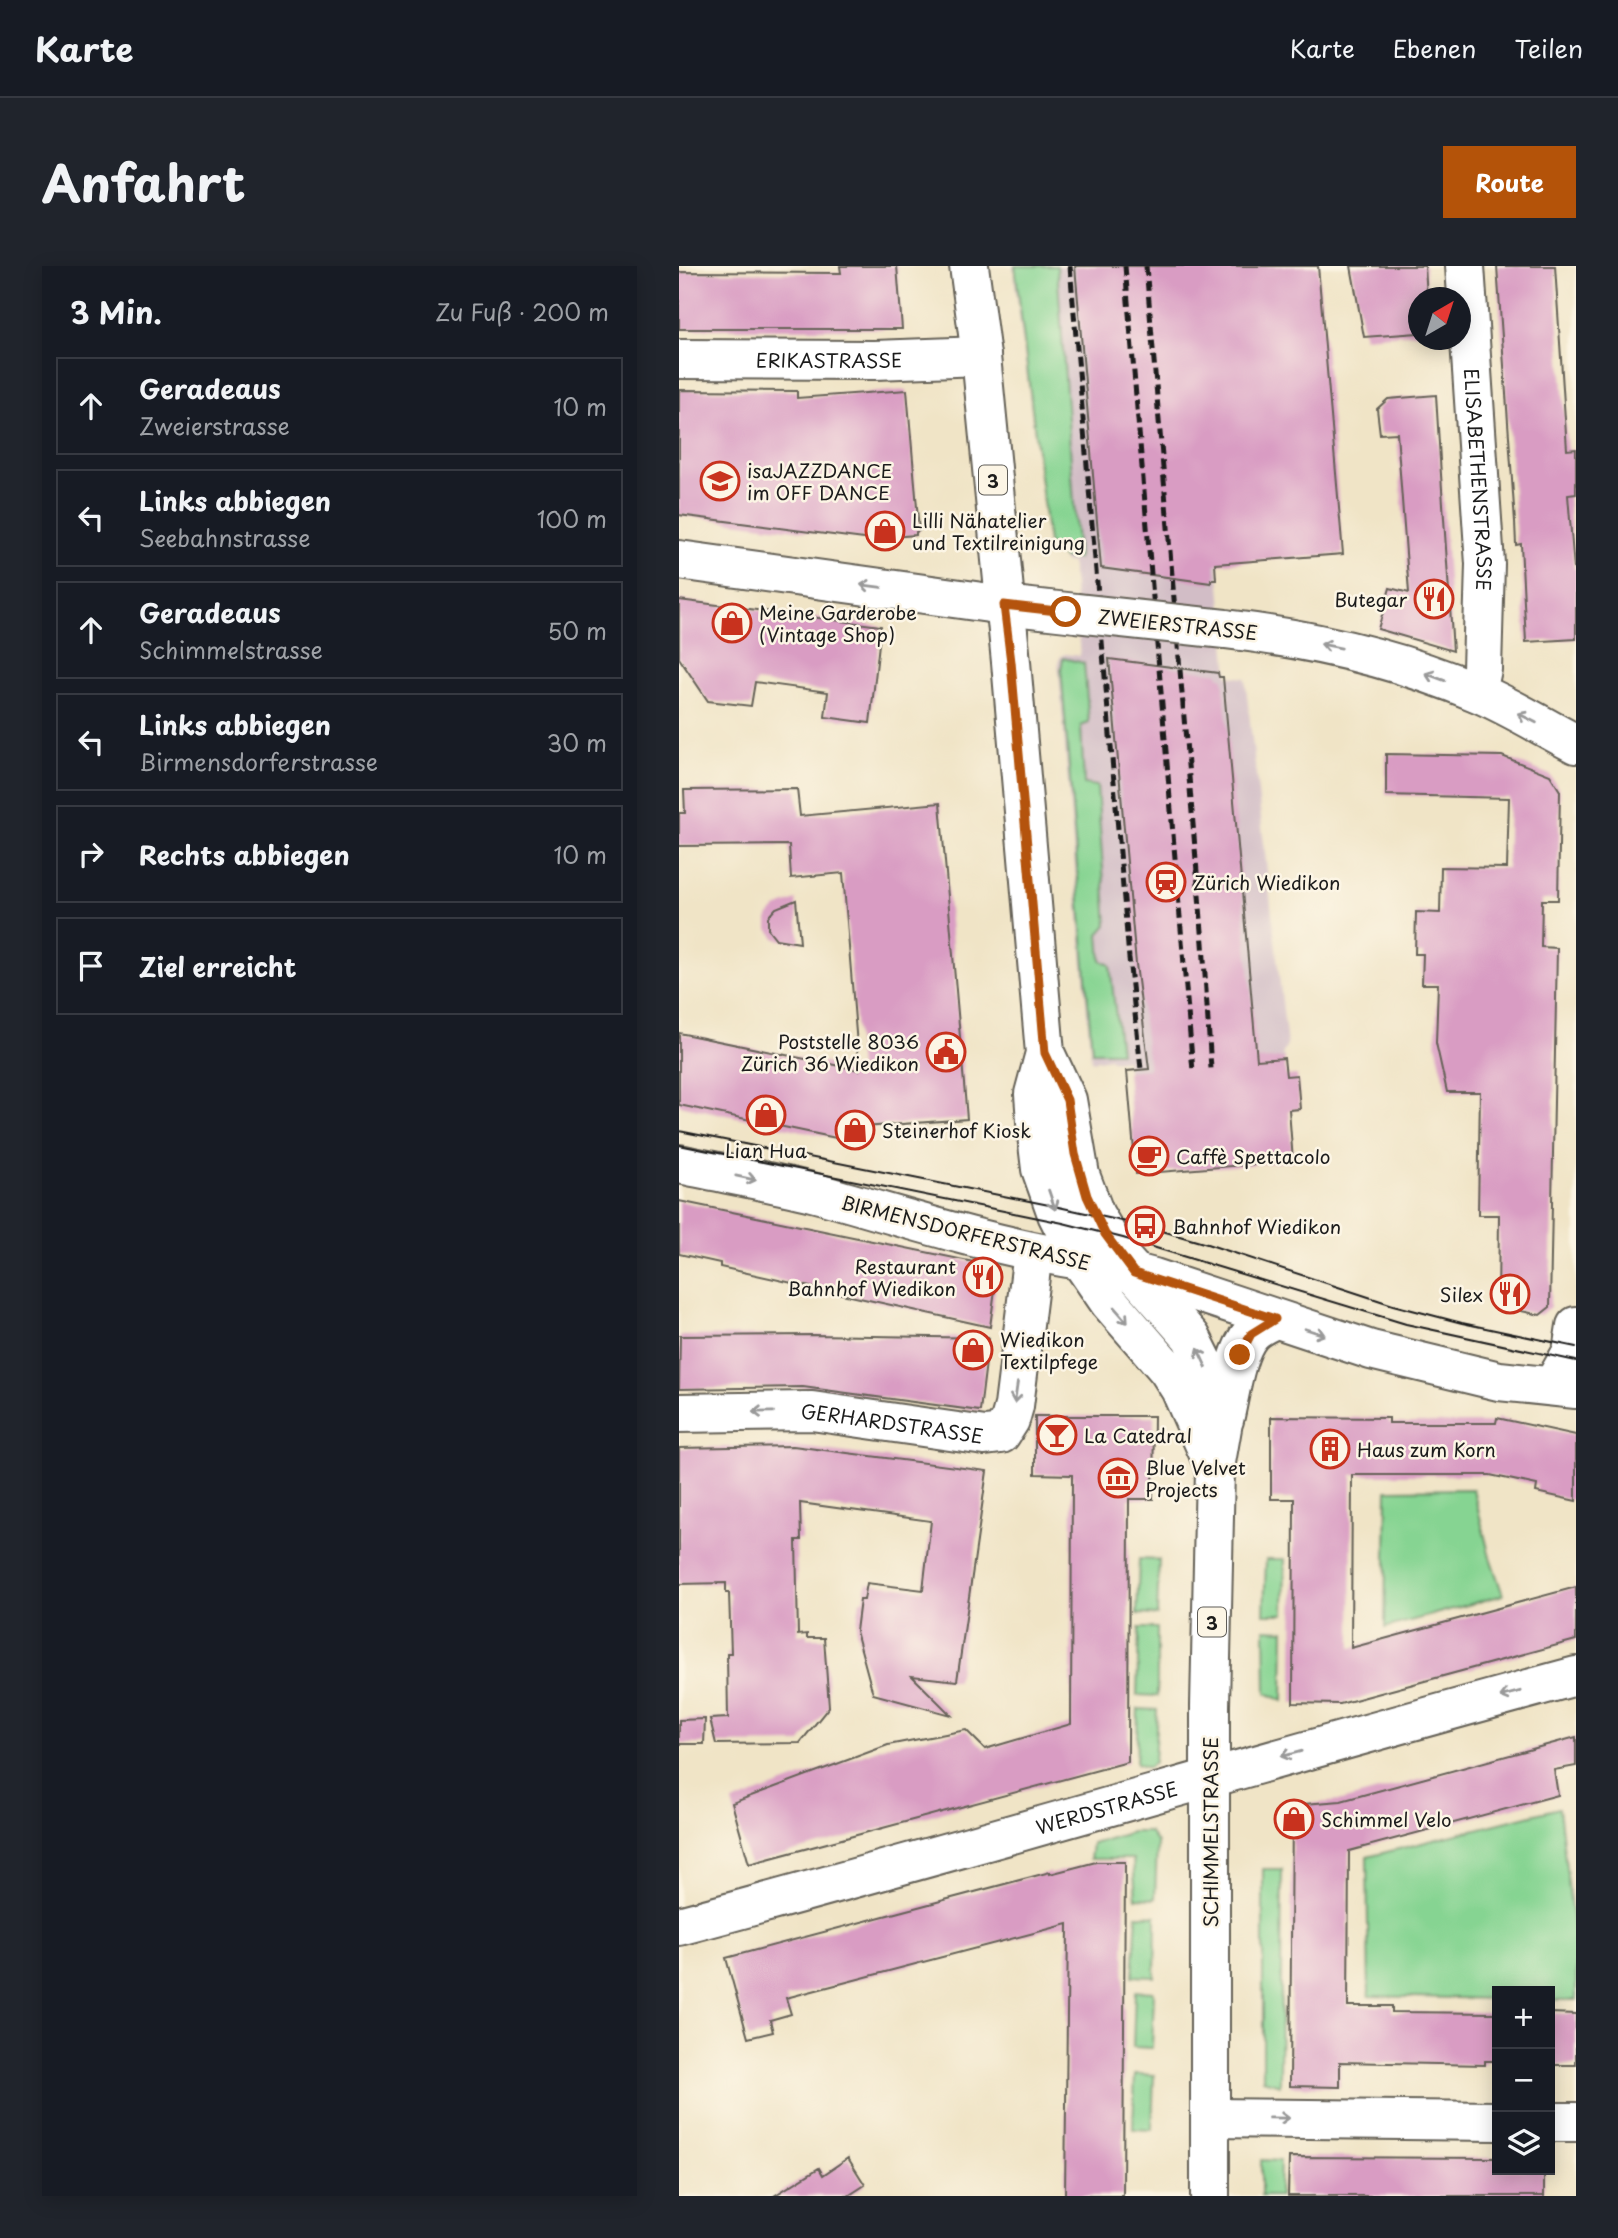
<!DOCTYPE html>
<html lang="de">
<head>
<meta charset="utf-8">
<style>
	body { margin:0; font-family:"Playpen Sans",sans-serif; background:#20242c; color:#f1f3f6 }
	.controls { position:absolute; right:21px; bottom:21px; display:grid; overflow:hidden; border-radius:0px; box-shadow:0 4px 18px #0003 }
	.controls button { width:63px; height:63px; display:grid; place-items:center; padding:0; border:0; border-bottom:2px solid #363941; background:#171b24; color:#f1f3f6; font:35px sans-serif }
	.compass { position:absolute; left:729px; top:21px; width:63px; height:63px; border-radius:50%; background:#171b24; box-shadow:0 4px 18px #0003; rotate:39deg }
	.stop { position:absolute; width:21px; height:21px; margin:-16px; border:5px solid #b45309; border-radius:50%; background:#fff }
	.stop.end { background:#b45309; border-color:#fff; box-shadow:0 2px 7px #0008 }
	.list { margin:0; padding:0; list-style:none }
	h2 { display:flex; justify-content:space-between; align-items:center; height:91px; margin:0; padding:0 28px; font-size:30px }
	h2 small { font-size:23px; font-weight:400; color:#9ea1a6 }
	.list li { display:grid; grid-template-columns:46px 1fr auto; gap:21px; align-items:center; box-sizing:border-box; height:98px; margin:0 14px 14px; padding:0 14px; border:2px solid #363941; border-radius:0px }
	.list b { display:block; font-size:26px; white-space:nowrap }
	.list p { margin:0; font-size:23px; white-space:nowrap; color:#9ea1a6 }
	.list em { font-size:23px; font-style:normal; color:#9ea1a6 }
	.icon { flex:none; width:38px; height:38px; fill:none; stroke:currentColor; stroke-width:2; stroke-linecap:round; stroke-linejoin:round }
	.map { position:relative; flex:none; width:897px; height:1930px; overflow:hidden; border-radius:0px }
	header { display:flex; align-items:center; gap:42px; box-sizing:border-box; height:98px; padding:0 35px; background:#171b24; border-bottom:2px solid #363941 }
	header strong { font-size:33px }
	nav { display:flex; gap:38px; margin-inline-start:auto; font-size:24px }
	.intro { display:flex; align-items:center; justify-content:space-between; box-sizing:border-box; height:168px; padding:0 42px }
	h1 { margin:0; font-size:49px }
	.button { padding:18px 32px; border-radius:0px; background:#b45309; color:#fff; font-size:24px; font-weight:700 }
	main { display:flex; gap:42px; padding:0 42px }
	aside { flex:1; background:#171b24; border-radius:0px; box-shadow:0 4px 18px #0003 }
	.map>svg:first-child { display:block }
	.industrial { fill:#d2bdc6 }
	.green { fill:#86d492; stroke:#517857; stroke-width:2 }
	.building { fill:#d99cc3 }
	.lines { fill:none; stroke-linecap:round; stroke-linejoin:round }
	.minor-casing { stroke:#666258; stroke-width:42 }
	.tertiary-casing { stroke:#666258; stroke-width:42 }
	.secondary-casing { stroke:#666258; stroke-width:42 }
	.primary-casing { stroke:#666258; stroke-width:42 }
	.minor { stroke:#fff; stroke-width:38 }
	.tertiary { stroke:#fff; stroke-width:38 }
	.secondary { stroke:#fff; stroke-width:38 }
	.primary { stroke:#fff; stroke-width:38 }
	.tram { stroke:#1c1c1c; stroke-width:2 }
	.rail { stroke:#1c1c1c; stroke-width:5; stroke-dasharray:10 5; stroke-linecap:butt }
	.tertiary-bridge-casing { stroke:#666258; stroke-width:42; stroke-linecap:butt }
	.tertiary-bridge { stroke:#fff; stroke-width:38 }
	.oneway { stroke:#999 }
	.route { stroke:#b45309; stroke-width:9 }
	.labels { text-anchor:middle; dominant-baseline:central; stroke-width:5; stroke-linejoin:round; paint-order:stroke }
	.shield { fill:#fcf5e5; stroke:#5f5d58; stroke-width:2 }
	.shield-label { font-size:18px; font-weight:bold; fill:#1c1c1c }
	.street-label { font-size:19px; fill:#1c1c1c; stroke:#fcf5e5 }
	.poi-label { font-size:19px; fill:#1c1c1c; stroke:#fcf5e5; text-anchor:start }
</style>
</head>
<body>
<header>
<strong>Karte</strong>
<nav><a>Karte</a><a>Ebenen</a><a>Teilen</a></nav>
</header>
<div class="intro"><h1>Anfahrt</h1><a class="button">Route</a></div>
<main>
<aside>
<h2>3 Min.<small>Zu Fuß · 200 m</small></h2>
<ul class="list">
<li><svg class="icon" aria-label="ahead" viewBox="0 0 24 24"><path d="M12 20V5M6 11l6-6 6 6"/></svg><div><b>Geradeaus</b><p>Zweierstrasse</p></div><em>10 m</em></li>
<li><svg class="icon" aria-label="left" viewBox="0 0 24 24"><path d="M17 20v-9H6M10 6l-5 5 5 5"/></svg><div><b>Links abbiegen</b><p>Seebahnstrasse</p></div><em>100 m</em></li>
<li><svg class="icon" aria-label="ahead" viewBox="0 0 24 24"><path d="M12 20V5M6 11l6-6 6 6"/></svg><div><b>Geradeaus</b><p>Schimmelstrasse</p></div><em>50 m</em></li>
<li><svg class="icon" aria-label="left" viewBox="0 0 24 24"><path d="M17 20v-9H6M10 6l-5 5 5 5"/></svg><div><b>Links abbiegen</b><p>Birmensdorferstrasse</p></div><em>30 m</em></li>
<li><svg class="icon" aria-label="right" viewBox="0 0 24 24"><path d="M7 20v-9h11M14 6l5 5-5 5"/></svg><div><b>Rechts abbiegen</b></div><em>10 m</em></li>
<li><svg class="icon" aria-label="arrive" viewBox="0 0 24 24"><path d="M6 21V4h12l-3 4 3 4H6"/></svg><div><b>Ziel erreicht</b></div></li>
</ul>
</aside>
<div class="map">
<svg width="897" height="1930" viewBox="0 0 897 1930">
	<rect width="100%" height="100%" fill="#fcf5e5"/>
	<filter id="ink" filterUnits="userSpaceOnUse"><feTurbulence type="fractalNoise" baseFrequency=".0143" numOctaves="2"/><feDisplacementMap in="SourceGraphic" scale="14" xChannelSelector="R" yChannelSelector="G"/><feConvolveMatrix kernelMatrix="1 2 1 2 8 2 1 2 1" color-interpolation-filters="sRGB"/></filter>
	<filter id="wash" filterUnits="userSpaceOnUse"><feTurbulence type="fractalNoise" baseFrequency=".00686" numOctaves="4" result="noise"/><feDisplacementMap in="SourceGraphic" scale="28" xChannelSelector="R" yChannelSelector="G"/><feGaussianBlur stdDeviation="1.57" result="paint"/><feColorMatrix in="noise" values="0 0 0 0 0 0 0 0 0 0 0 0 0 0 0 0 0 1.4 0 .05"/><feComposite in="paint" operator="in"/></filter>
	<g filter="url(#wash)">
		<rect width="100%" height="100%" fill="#f0e4c6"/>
		<!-- industrial -->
		<path class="industrial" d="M334,0h179l36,410 17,2 42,367 -5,10 2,2 9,103 -157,14 -10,-115 -15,2 -1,-3 -19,3 -33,-399 3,-6 4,-2 15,2 -7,-81 -2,-12h-5l-18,-20z"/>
		<!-- green -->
		<path class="green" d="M336,0h42l21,293 -15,-1 -15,-15z
			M384,392l21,5 5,60 -8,3 3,58 13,2 10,139 -8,9 2,26 9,5 10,87h-28l-31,-383z
			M794,1223l17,68 13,38 -118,33 2,-138z
			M460,1293l20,1 -2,55 -20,-1z
			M587,1293h19l-1,55h-20z
			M460,1362h18v68l-20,-1z
			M586,1363l19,1 -1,71 -17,-8z
			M459,1443l19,1 -3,52 -6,6 -12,-4z
			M880,1542l17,142v50h-26v-9h-53v8l-128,-3 -2,-139z
			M453,1566h17l8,11 -2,56 -19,-1 -3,-39h-43l2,-15z
			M584,1603h19l-2,216 -17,-5z
			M458,1649l19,1 -1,61 -22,-1z
			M456,1725l19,1 -2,56 -19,-1z
			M456,1808l19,1 -2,55 -19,-1z
			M582,1894l19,1 -1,35h-18z"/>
		<g id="blocks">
			<!-- building -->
			<path class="building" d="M161,0h57l5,63h-223v-57l162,1z
				M396,0h243l25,288 -128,10 1,16h-5v3l-110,-15z
				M672,0h74l2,32h-9v35l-54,4z
				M818,0h58l12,184 9,-1v45l-8,1 6,74 2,-1v71l-50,3 -5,-98 -5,1 -1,-23z
				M0,124l118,1v7l110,-8 12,141 -3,1v3l-52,4 -185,-24z
				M757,129l4,65 13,191 -75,-22 12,-41 19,5 -12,-160 -17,1 -3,-25 11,-10z
				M0,334l202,26 -11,97 -45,-6 3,-25 -73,-10 -4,24 -43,-5 -29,-43z
				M430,393l109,14 1,4h4l34,383 27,-2 2,18 11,-1 3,34 -11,1 4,51 -157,13 -9,-103 22,-2 -13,-105z
				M707,488l116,2 48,19 10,16 -2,109h-16l-1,47 16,1 -7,359 -10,8 -42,-9 1,-91h-21l2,-123h-33l-11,-49 2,-59h-16l1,-30h-8l1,-42 24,1 1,-46 66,1 2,-70 -123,-3z
				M118,523l3,27 140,-13 27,316 -103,8 -4,16 -181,-38v-72l180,37 -16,-197 -52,5 -2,-33 -110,1v-33h6l-1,-23z
				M117,634l4,43 -24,-4 -8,-10v-12l8,-9z
				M0,935l319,66 -8,60 -270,-60v-4l-41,-9z
				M134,1069l176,3 -9,73 -177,-24 -124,2 1,-53z
				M356,1150h119l-1,83h-24l-1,263 -379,102 -17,-61 156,-58 78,-15 19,19 86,-25 1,-249 -37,-1z
				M592,1151l118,1v5h107l1,-5 79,17v66l-40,-9 1,-7 -47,-10h-138l-1,173 225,-61v53l-236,64 -47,-1 1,-204h-23z
				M114,1180l194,25 -30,210 -45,-5 39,39 -78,-21 -17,-63 4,-31h4l3,-17 56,7 8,-69 -131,-18 1,37h-5l2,95 9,-1v4h17l5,69 -29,36 -84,1 -6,-25 18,-1 -1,-65h4l-2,-60h-3v-10l-47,1v-136z
				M26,1453l-1,25h-25v-24z
				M897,1471v29l-22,4 4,25 -209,56 -1,155h44v6l105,1v48h-12v4l-145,-3v25l-50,-1 2,-281 49,-4z
				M417,1596h29l-2,334h-58l3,-272 -282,74 5,16 -21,6 3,12 -25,6 -22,-80 324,-86v2z
				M871,1747l26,1v51h-26z
				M610,1891l208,1v12h47v26h-256z
				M169,1892l17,27 -17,11h-74l45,-28 4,7z"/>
		</g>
	</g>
	<g filter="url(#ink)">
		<use href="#blocks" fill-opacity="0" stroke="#666258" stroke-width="2"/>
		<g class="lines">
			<defs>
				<g id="minor">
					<path id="s1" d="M786,0l20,298 -3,105 -5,23"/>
					<path id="s2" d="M0,93l196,1 106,-4"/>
					<path d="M874,1119l19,-33 4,-26"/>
					<path id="s3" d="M0,1147l133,-2 173,25 16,-2 9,-14 4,-14 19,-154"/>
					<path id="s4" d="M0,1660c300,-80 597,-169 897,-250"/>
					<path d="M532,1852l286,3"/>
					<path d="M871,1856h26"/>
				</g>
				<path id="tertiary" d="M325,339l72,8
					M546,363c86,10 171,29 251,63 34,14 67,35 100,52
					M440,1003l35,9 217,72 128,31 77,8"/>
				<path id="secondary" d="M0,294l325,45
					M0,898c47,10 95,18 141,30 86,24 172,52 260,66"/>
				<path id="primary" d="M290,0l12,90 30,306 34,391 -11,41 3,41 4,34 16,45 23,46 29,42 59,68 12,19 35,79
					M366,787l22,47 13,75 15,40 23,39 73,83 24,48 8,37 -8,46 -5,238v490
					M545,1154c6,-24 11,-68 27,-86 6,-7 16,-11 24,-15"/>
			</defs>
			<!-- minor casing -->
			<use href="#minor" class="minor-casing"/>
			<!-- tertiary casing -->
			<use href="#tertiary" class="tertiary-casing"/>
			<!-- secondary casing -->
			<use href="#secondary" class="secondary-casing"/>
			<!-- primary casing -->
			<use href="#primary" class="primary-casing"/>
			<!-- minor -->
			<use href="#minor" class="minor"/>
			<!-- tertiary -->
			<use href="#tertiary" class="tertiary"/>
			<!-- secondary -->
			<use href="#secondary" class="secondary"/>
			<!-- primary -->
			<use href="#primary" class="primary"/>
			<!-- tram -->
			<path class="tram" d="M0,865l375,75 91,20 62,18 186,61 69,18 114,24
				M0,879l384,78 60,15 283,86 170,37"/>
			<!-- rail -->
			<path class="rail" d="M391,0l59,692 12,111
				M446,0l68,805
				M467,0l57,677 8,126"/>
			<defs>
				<path id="tertiary-bridge" d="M397,347l149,16"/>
			</defs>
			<!-- tertiary-bridge casing -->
			<use href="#tertiary-bridge" class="tertiary-bridge-casing"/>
			<!-- tertiary-bridge -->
			<use href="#tertiary-bridge" class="tertiary-bridge"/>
		</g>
		<!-- one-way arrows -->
		<defs><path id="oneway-shaft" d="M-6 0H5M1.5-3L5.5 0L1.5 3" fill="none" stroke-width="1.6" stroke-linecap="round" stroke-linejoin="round" transform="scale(1.75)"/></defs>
		<g class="oneway">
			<use href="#oneway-shaft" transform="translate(192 320) rotate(-172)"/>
			<use href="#oneway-shaft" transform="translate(652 380) rotate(-169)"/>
			<use href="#oneway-shaft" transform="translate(756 411) rotate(-160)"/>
			<use href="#oneway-shaft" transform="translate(848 452) rotate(-153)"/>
			<use href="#oneway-shaft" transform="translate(67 912) rotate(12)"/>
			<use href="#oneway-shaft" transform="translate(373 934) rotate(71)"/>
			<use href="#oneway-shaft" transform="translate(442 1049) rotate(49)"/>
			<use href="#oneway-shaft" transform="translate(636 1066) rotate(18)"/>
			<use href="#oneway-shaft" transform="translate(523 1092) rotate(-115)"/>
			<use href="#oneway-shaft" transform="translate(337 1127) rotate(98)"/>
			<use href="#oneway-shaft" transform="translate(84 1146) rotate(179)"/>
			<use href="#oneway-shaft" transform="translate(831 1428) rotate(165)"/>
			<use href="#oneway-shaft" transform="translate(612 1488) rotate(165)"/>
			<use href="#oneway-shaft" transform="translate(600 1852) rotate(1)"/>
		</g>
	</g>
	<g class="lines" filter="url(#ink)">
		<!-- route -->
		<path class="route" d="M387,346l-62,-7 7,57 34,391 22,47 8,54 12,42 18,38 29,39 141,46 -24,15 -11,21"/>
	</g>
	<!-- icons -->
	<defs>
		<symbol id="university-ring" viewBox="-11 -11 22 22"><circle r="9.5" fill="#fcf5e5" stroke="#c8321e" stroke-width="1.5"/><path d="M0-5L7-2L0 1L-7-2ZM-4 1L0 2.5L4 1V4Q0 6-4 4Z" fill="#c8321e"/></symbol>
		<symbol id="shop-ring" viewBox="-11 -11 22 22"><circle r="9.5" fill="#fcf5e5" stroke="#c8321e" stroke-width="1.5"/><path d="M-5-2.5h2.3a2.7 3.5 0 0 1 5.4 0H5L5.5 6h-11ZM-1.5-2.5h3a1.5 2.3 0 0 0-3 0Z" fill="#c8321e"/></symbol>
		<symbol id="restaurant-ring" viewBox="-11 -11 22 22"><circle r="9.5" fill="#fcf5e5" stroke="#c8321e" stroke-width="1.5"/><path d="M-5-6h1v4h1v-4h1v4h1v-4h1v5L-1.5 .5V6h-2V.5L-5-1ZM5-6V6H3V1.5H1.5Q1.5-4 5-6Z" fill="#c8321e"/></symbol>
		<symbol id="station-ring" viewBox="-11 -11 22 22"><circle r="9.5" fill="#fcf5e5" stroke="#c8321e" stroke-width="1.5"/><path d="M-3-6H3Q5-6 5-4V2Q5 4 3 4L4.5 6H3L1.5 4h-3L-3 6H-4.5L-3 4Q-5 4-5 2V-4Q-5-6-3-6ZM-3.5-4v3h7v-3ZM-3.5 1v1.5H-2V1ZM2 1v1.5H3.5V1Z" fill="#c8321e"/></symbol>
		<symbol id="civic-ring" viewBox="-11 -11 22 22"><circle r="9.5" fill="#fcf5e5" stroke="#c8321e" stroke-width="1.5"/><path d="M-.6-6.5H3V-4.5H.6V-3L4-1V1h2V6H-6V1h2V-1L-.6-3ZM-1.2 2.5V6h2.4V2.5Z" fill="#c8321e"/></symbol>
		<symbol id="cafe-ring" viewBox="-11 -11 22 22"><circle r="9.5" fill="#fcf5e5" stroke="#c8321e" stroke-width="1.5"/><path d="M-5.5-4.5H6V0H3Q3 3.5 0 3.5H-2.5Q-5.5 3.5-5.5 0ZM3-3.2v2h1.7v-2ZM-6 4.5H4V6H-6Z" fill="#c8321e"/></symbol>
		<symbol id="bus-ring" viewBox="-11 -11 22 22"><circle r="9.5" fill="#fcf5e5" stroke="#c8321e" stroke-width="1.5"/><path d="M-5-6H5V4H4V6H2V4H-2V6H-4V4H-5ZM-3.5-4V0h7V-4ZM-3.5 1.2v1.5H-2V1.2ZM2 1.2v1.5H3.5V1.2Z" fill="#c8321e"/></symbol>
		<symbol id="bar-ring" viewBox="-11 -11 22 22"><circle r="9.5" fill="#fcf5e5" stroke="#c8321e" stroke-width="1.5"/><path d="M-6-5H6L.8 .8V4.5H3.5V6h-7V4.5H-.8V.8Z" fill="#c8321e"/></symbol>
		<symbol id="building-ring" viewBox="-11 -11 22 22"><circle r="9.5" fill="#fcf5e5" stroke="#c8321e" stroke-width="1.5"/><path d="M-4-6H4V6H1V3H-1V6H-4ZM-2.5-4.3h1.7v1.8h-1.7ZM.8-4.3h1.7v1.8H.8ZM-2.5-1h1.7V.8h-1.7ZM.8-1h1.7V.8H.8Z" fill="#c8321e"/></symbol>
		<symbol id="museum-ring" viewBox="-11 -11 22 22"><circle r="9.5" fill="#fcf5e5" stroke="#c8321e" stroke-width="1.5"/><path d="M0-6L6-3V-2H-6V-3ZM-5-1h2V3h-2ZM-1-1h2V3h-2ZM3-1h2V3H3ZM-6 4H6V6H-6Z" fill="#c8321e"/></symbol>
	</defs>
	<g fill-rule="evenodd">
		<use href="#university-ring" x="19" y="193" width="44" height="44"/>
		<use href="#shop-ring" x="184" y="243" width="44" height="44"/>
		<use href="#restaurant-ring" x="733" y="311" width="44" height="44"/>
		<use href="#shop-ring" x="31" y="335" width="44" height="44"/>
		<use href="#station-ring" x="465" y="594" width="44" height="44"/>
		<use href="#civic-ring" x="245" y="764" width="44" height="44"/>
		<use href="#shop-ring" x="65" y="827" width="44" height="44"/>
		<use href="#shop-ring" x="154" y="842" width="44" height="44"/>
		<use href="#cafe-ring" x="448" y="868" width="44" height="44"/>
		<use href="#bus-ring" x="444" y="938" width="44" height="44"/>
		<use href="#restaurant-ring" x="282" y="989" width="44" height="44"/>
		<use href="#restaurant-ring" x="809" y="1006" width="44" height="44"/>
		<use href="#shop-ring" x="272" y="1062" width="44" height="44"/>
		<use href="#bar-ring" x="356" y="1147" width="44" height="44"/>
		<use href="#building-ring" x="629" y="1161" width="44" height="44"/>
		<use href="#museum-ring" x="417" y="1190" width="44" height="44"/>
		<use href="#shop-ring" x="593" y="1531" width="44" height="44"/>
	</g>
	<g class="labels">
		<!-- shield labels -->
		<g class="shield">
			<rect x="300" y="199.5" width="28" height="29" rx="5"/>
			<rect x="519" y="1341.5" width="28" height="29" rx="5"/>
		</g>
		<g class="shield-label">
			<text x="314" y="214">3</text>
			<text x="533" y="1356">3</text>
		</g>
		<!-- street labels -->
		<g class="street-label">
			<text stroke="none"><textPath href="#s2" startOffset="150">ERIKASTRASSE</textPath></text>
			<text stroke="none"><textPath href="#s1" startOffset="214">ELISABETHENSTRASSE</textPath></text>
			<text transform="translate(499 358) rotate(6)">ZWEIERSTRASSE</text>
			<text transform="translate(287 966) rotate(14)">BIRMENSDORFERSTRASSE</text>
			<text stroke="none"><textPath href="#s3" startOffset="214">GERHARDSTRASSE</textPath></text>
			<text stroke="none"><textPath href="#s4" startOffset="444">WERDSTRASSE</textPath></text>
			<text transform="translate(531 1566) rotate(-90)">SCHIMMELSTRASSE</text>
		</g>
		<!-- poi labels -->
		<g class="poi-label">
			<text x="68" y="204">isaJAZZDANCE<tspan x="68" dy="22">im OFF DANCE</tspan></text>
			<text x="233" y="254">Lilli Nähatelier<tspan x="233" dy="22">und Textilreinigung</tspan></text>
			<text x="728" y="333" text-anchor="end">Butegar</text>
			<text x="80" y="346">Meine Garderobe<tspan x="80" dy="22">(Vintage Shop)</tspan></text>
			<text x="514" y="616">Zürich Wiedikon</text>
			<text x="240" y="775" text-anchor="end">Poststelle 8036<tspan x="240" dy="22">Zürich 36 Wiedikon</tspan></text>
			<text x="203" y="864">Steinerhof Kiosk</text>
			<text x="87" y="884" text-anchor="middle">Lian Hua</text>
			<text x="497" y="890">Caffè Spettacolo</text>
			<text x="493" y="960">Bahnhof Wiedikon</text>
			<text x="277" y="1000" text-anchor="end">Restaurant<tspan x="277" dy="22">Bahnhof Wiedikon</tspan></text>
			<text x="804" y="1028" text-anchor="end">Silex</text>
			<text x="321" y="1073">Wiedikon<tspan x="321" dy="22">Textilpfege</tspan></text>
			<text x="405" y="1169">La Catedral</text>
			<text x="678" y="1183">Haus zum Korn</text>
			<text x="466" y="1201">Blue Velvet<tspan x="466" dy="22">Projects</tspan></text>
			<text x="642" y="1553">Schimmel Velo</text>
		</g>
	</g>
</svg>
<div class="controls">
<button>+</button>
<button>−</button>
<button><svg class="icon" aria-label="layers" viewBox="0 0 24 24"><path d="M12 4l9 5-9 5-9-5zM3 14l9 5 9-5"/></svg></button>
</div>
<svg class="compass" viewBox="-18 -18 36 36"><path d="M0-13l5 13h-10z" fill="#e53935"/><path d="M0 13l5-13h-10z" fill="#9ea1a6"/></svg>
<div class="stop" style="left:387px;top:346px"></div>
<div class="stop end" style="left:561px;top:1089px"></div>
</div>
</main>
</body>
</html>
